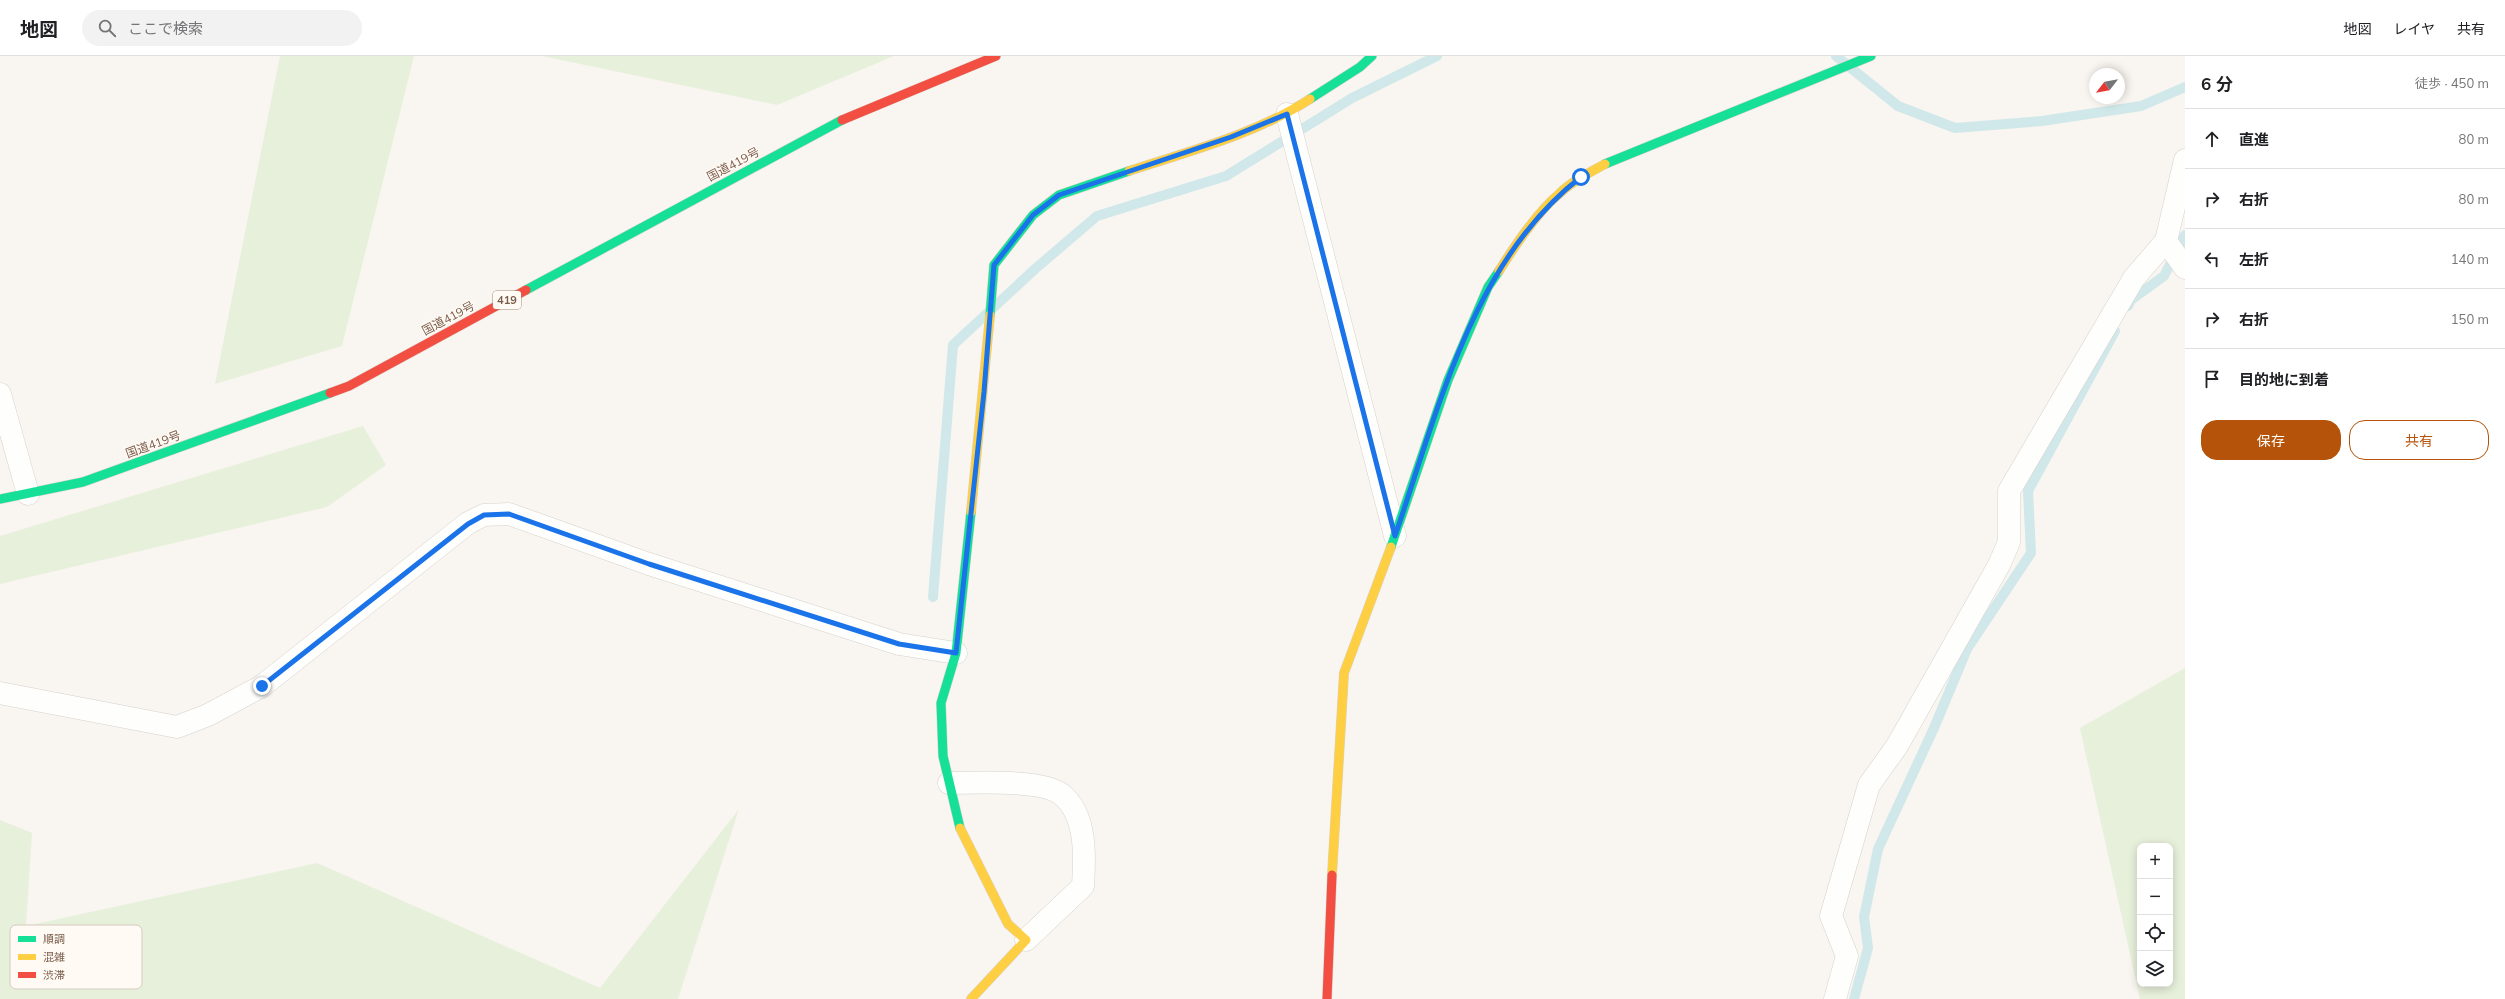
<!DOCTYPE html>
<html lang="ja">
<head>
<meta charset="utf-8">
<style>
	body { margin:0; font-family:Mulish,"Noto Sans JP",sans-serif; background:#f2f2f2; color:#202124 }
	.controls { position:absolute; right:12px; bottom:12px; display:grid; overflow:hidden; border-radius:8px; box-shadow:0 2px 10px #0003 }
	.controls button { width:36px; height:36px; display:grid; place-items:center; padding:0; border:0; border-bottom:1px solid #e0e0e0; background:#fff; color:#202124; font:20px sans-serif }
	.compass { position:absolute; left:2089px; top:12px; width:36px; height:36px; border-radius:50%; background:#fff; box-shadow:0 2px 10px #0003; rotate:239deg }
	.stop { position:absolute; width:12px; height:12px; margin:-9px; border:3px solid #1a73e8; border-radius:50%; background:#fff }
	.stop.end { background:#1a73e8; border-color:#fff; box-shadow:0 1px 4px #0008 }
	.list { margin:0; padding:0; list-style:none }
	h2 { display:flex; justify-content:space-between; align-items:center; height:52px; margin:0; padding:0 16px; font-size:17px }
	h2 small { font-size:13px; font-weight:400; color:#757577 }
	.list li { display:grid; grid-template-columns:26px 1fr auto; gap:12px; align-items:center; box-sizing:border-box; height:60px; padding:0 16px; border-top:1px solid #e0e0e0 }
	.list b { display:block; font-size:15px; white-space:nowrap }
	.list em { font-size:13px; font-style:normal; color:#757577 }
	.actions { display:flex; gap:8px; padding:12px 16px }
	.actions a { flex:1; padding:9px 0; border:1px solid #b45309; border-radius:16px; text-align:center; font-size:14px; color:#b45309 }
	.actions .main { background:#b45309; color:#fff }
	.icon { flex:none; width:22px; height:22px; fill:none; stroke:currentColor; stroke-width:2; stroke-linecap:round; stroke-linejoin:round }
	.map { position:relative; flex:none; width:2185px; height:943px; overflow:hidden }
	header { display:flex; align-items:center; gap:24px; box-sizing:border-box; height:56px; padding:0 20px; background:#fff; border-bottom:1px solid #e0e0e0 }
	header strong { font-size:19px }
	nav { display:flex; gap:22px; margin-inline-start:auto; font-size:14px }
	.search { width:280px; height:36px; background:#f2f2f2; display:flex; align-items:center; gap:10px; box-sizing:border-box; padding:0 14px; border-radius:22px; color:#757577; font-size:15px }
	main { display:flex }
	aside { flex:1; background:#fff }
	.map>svg:first-child { display:block }
	.green { fill:#e7f0db; fill-rule:evenodd }
	.lines { fill:none; stroke-linecap:round; stroke-linejoin:round }
	.stream { stroke:#d0e8ea; stroke-width:10 }
	.street-casing { stroke:#d7d1cb; stroke-width:23 }
	.fast-casing { stroke:#d9d2cb; stroke-width:10 }
	.slow-casing { stroke:#d9d2cb; stroke-width:10 }
	.jam-casing { stroke:#d9d2cb; stroke-width:10 }
	.street { stroke:#fefefd; stroke-width:22 }
	.fast { stroke:#16e098; stroke-width:9 }
	.slow { stroke:#ffcf43; stroke-width:9 }
	.jam { stroke:#f24e42; stroke-width:9 }
	.route { stroke:#1a73e8; stroke-width:5 }
	.labels { text-anchor:middle; dominant-baseline:central; stroke-width:3; stroke-linejoin:round; paint-order:stroke }
	.shield { fill:#fffaf3; stroke:#a28b7f; stroke-width:1 }
	.shield-label { font-size:11px; font-weight:bold; fill:#7a5c4d }
	.street-label { font-size:12px; fill:#7a5c4d; stroke:#fffaf3 }
	.key { fill:#fffaf3; stroke:#d7cbc1; stroke-width:1 }
	.key-label { font-size:11px; fill:#7a5c4d }
</style>
</head>
<body>
<header>
<strong>地図</strong>
<div class="search"><svg class="icon" aria-label="search" viewBox="0 0 24 24"><circle cx="10" cy="10" r="6"/><path d="M15 15l6 6"/></svg>ここで検索</div>
<nav><a>地図</a><a>レイヤ</a><a>共有</a></nav>
</header>
<main>
<div class="map">
<svg width="2185" height="943" viewBox="0 0 2185 943">
	<rect width="100%" height="100%" fill="#f9f5f0"/>
	<!-- green -->
	<path class="green" d="M280,0h134l-72,290 -127,38z
		M542,0h352l-117,49z
		M363,370l23,39 -59,42 -327,77v-48z
		M2185,612v331h-45l-60,-271zM2140,790h30v138h-30z
		M739,753l-61,190h-678v-179l32,13 -6,93 291,-63 283,125z"/>
	<g class="lines">
		<!-- stream -->
		<path class="stream" d="M1836,0l62,50 57,22 87,-7 99,-15 44,-19
			M2128,250l3,-6 33,-24 21,-41
			M933,541l20,-252 82,-76 62,-53 129,-40 126,-78 85,-42
			M1854,943l14,-51 -4,-31 14,-68 56,-121 33,-79 64,-96 -3,-62 87,-160"/>
		<defs>
			<path id="street" d="M1287,58l108,422
				M2166,185l19,-81
				M0,338l28,100
				M0,637l177,34 31,-12 54,-29 206,-163 16,-8 25,-1 140,50 250,80 57,9
				M949,727c25,0 93,-4 112,11 26,20 24,63 22,92l-57,54
				M1835,943l12,-43 -16,-40 38,-131 28,-39 102,-181 10,-23v-51l125,-213 32,-37 19,27"/>
			<path id="fast" d="M1310,43l50,-32 12,-11
				M1605,108l266,-108
				M526,234l316,-170
				M990,259l4,-50 39,-50 26,-20 70,-24
				M0,443l83,-17 247,-89
				M1391,491l57,-167 40,-93 11,-16
				M960,772l-17,-72 -2,-53 15,-50 15,-141"/>
			<path id="slow" d="M1129,115c61,-20 127,-37 181,-72
				M1499,215c15,-24 38,-59 60,-77 13,-13 30,-21 46,-30
				M971,456l19,-197
				M960,772l48,96 18,16 -55,59
				M1332,819l12,-202 47,-126"/>
			<path id="jam" d="M842,64l154,-64
				M330,337l19,-7 177,-96
				M1327,943l5,-124"/>
		</defs>
		<!-- street casing -->
		<use href="#street" class="street-casing"/>
		<!-- fast casing -->
		<use href="#fast" class="fast-casing"/>
		<!-- slow casing -->
		<use href="#slow" class="slow-casing"/>
		<!-- jam casing -->
		<use href="#jam" class="jam-casing"/>
		<!-- street -->
		<use href="#street" class="street"/>
		<!-- fast -->
		<use href="#fast" class="fast"/>
		<!-- slow -->
		<use href="#slow" class="slow"/>
		<!-- jam -->
		<use href="#jam" class="jam"/>
	</g>
	<g class="lines">
		<!-- route -->
		<path class="route" d="M262,630l206,-162 16,-9 25,-1 140,50 250,80 57,9 28,-261 10,-127 39,-50 26,-20 172,-58 56,-23 108,422c43,-125 77,-275 186,-359"/>
	</g>
	<g class="labels">
		<!-- shield labels -->
		<rect class="shield" x="493" y="235" width="28" height="18" rx="3"/>
		<g class="shield-label">
			<text x="507" y="244">419</text>
		</g>
		<!-- street labels -->
		<g class="street-label">
			<text transform="translate(733 108) rotate(-28)">国道419号</text>
			<text transform="translate(448 262) rotate(-28)">国道419号</text>
			<text transform="translate(153 388) rotate(-20)">国道419号</text>
		</g>
	</g>
	<!-- legend -->
	<rect x="10" y="869" width="132" height="64" rx="6" class="key"/>
	<rect x="18" y="880" width="18" height="6" fill="#16e098"/>
	<rect x="18" y="898" width="18" height="6" fill="#ffcf43"/>
	<rect x="18" y="916" width="18" height="6" fill="#f24e42"/>
	<g class="key-label">
		<text x="43" y="887">順調</text>
		<text x="43" y="905">混雑</text>
		<text x="43" y="923">渋滞</text>
	</g>
</svg>
<div class="controls">
<button>+</button>
<button>−</button>
<button><svg class="icon" aria-label="locate" viewBox="0 0 24 24"><circle cx="12" cy="12" r="6"/><path d="M12 2v4M12 18v4M2 12h4M18 12h4"/></svg></button>
<button><svg class="icon" aria-label="layers" viewBox="0 0 24 24"><path d="M12 4l9 5-9 5-9-5zM3 14l9 5 9-5"/></svg></button>
</div>
<svg class="compass" viewBox="-18 -18 36 36"><path d="M0-13l5 13h-10z" fill="#e53935"/><path d="M0 13l5-13h-10z" fill="#757577"/></svg>
<div class="stop" style="left:1581px;top:121px"></div>
<div class="stop end" style="left:262px;top:630px"></div>
</div>
<aside>
<h2>6 分<small>徒歩 · 450 m</small></h2>
<ul class="list">
<li><svg class="icon" aria-label="ahead" viewBox="0 0 24 24"><path d="M12 20V5M6 11l6-6 6 6"/></svg><div><b>直進</b></div><em>80 m</em></li>
<li><svg class="icon" aria-label="right" viewBox="0 0 24 24"><path d="M7 20v-9h11M14 6l5 5-5 5"/></svg><div><b>右折</b></div><em>80 m</em></li>
<li><svg class="icon" aria-label="left" viewBox="0 0 24 24"><path d="M17 20v-9H6M10 6l-5 5 5 5"/></svg><div><b>左折</b></div><em>140 m</em></li>
<li><svg class="icon" aria-label="right" viewBox="0 0 24 24"><path d="M7 20v-9h11M14 6l5 5-5 5"/></svg><div><b>右折</b></div><em>150 m</em></li>
<li><svg class="icon" aria-label="arrive" viewBox="0 0 24 24"><path d="M6 21V4h12l-3 4 3 4H6"/></svg><div><b>目的地に到着</b></div></li>
</ul>
<div class="actions"><a class="main">保存</a><a>共有</a></div>
</aside>
</main>
</body>
</html>
